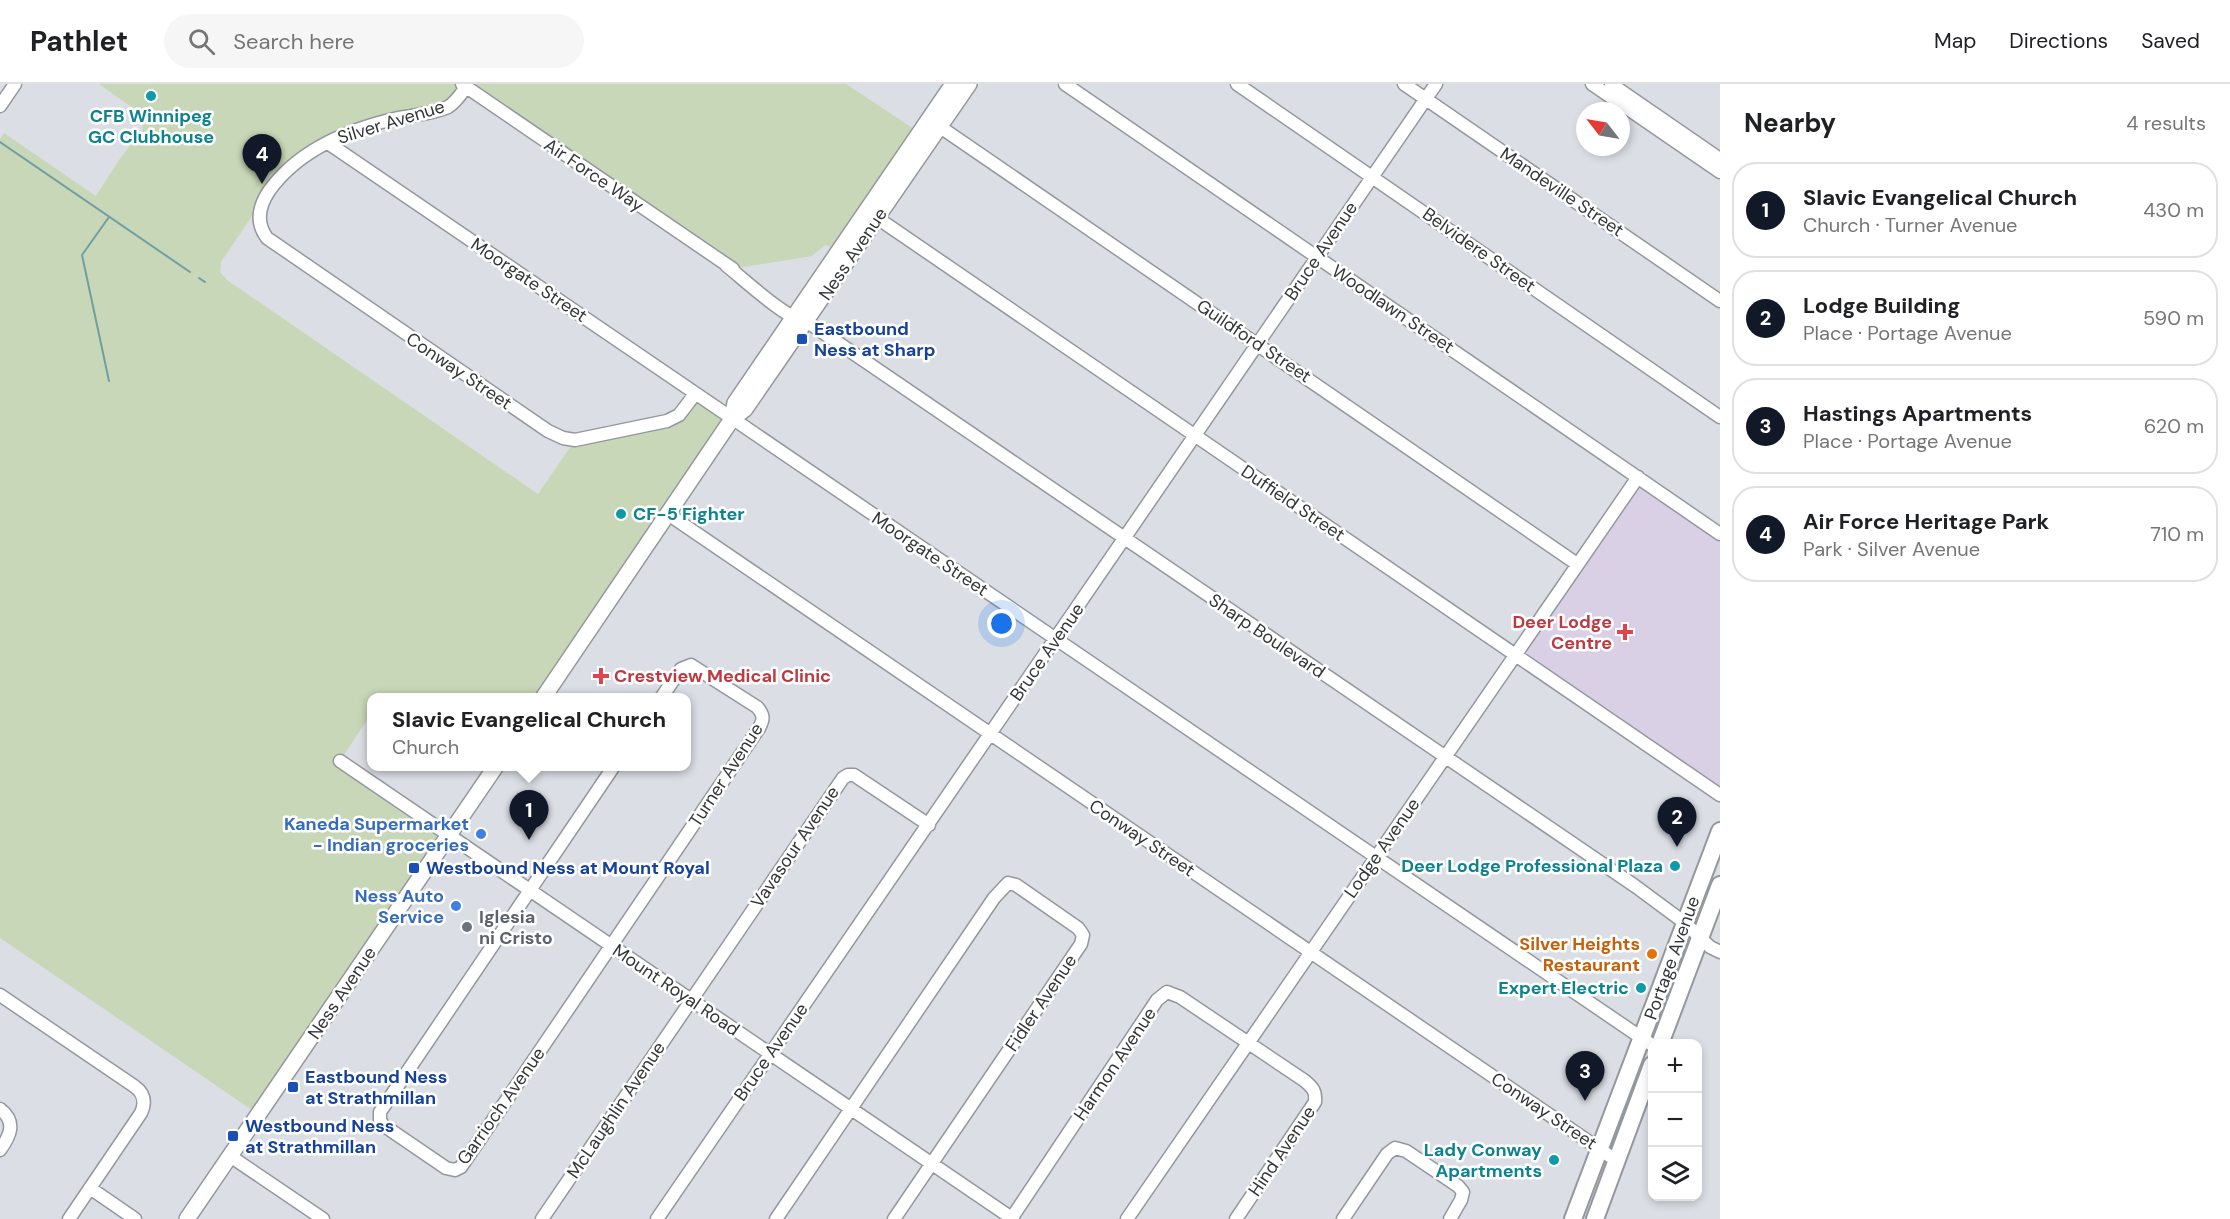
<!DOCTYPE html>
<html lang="en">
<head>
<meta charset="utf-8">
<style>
	body { margin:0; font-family:"DM Sans",sans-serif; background:#f6f6f6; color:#202124 }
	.controls { position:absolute; right:18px; bottom:18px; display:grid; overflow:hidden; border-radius:12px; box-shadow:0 3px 9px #0003 }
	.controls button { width:54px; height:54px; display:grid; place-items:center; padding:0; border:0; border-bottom:2px solid #e0e0e0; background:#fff; color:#202124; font:30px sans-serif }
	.compass { position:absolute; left:1576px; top:18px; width:54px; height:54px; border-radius:50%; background:#fff; box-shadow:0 3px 9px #0003; rotate:301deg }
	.you { position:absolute; left:1002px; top:540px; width:21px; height:21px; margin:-15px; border:4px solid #fff; border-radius:50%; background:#1a73e8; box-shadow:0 0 0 9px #1a73e833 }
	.badge { display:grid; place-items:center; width:39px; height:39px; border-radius:50%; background:#111827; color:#fff; font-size:20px; font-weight:700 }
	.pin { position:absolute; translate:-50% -50px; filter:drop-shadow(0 2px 3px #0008) }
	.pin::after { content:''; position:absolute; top:32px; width:21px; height:18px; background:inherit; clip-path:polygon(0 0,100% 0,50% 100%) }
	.popup { position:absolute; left:367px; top:609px; width:324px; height:78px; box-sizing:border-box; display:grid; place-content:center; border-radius:12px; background:#fff; filter:drop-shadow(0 2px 4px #0005); font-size:20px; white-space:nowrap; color:#757577 }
	.popup b { font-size:22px; color:#202124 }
	.popup::after { content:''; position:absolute; left:50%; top:100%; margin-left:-12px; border:12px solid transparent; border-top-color:#fff }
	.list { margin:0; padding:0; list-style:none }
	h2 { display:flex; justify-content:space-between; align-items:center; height:78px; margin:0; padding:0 24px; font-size:26px }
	h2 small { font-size:20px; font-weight:400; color:#757577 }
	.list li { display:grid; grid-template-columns:39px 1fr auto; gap:18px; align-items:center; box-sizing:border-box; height:96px; margin:0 12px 12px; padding:0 12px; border:2px solid #e0e0e0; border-radius:24px }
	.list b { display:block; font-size:22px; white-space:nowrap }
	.list p { margin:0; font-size:20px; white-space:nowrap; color:#757577 }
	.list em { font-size:20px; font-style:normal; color:#757577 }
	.icon { flex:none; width:33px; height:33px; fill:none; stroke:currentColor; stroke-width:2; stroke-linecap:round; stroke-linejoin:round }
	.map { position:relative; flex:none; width:1720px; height:1135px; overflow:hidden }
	header { display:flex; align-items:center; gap:36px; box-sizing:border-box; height:84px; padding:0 30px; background:#fff; border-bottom:2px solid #e0e0e0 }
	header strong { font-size:28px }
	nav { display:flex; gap:33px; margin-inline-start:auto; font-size:21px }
	.search { width:420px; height:54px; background:#f6f6f6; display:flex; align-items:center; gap:15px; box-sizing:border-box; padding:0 21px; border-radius:33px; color:#757577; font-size:22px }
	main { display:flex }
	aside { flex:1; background:#fff }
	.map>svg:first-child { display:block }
	.medical { fill:#dad0e5 }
	.green { fill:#c8d7b7 }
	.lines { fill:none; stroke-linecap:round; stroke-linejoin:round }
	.stream { stroke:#6e9fa1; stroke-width:2 }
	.minor-casing { stroke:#94989d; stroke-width:15 }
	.major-casing { stroke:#94989d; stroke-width:18 }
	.highway-casing { stroke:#94989d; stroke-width:20 }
	.minor { stroke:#fff; stroke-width:12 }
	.major { stroke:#fff; stroke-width:15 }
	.highway { stroke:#fff; stroke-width:16 }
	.culture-dot { fill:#0f9aa8; stroke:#fff; stroke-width:2 }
	.transit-dot { fill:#1a4fb4; stroke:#fff; stroke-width:2 }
	.health-dot { fill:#e0444e; stroke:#fff; stroke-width:2 }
	.shop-dot { fill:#3f7fe0; stroke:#fff; stroke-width:2 }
	.worship-dot { fill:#6b7280; stroke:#fff; stroke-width:2 }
	.food-dot { fill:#e8710a; stroke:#fff; stroke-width:2 }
	.labels { text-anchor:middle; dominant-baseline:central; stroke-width:5; stroke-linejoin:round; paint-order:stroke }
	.culture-label { font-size:18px; font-weight:bold; fill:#0d838f; stroke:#fff; text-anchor:end }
	.street-label { font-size:18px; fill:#333537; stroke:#fff }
	.transit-label { font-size:18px; font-weight:bold; fill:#164399; stroke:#fff; text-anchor:start }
	.health-label { font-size:18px; font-weight:bold; fill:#be3a42; stroke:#fff; text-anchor:end }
	.shop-label { font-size:18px; font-weight:bold; fill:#366cbe; stroke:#fff; text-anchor:end }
	.worship-label { font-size:18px; font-weight:bold; fill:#5b616d; stroke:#fff; text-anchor:start }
	.food-label { font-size:18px; font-weight:bold; fill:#c56008; stroke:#fff; text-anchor:end }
</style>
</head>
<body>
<header>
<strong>Pathlet</strong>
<div class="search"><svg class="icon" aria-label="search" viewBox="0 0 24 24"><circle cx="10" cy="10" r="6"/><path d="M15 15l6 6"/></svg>Search here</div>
<nav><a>Map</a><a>Directions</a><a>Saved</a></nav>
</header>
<main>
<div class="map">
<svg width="1720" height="1135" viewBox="0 0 1720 1135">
	<rect width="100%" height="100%" fill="#dbdfe5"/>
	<!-- medical -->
	<path class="medical" d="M1638,393l82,57v261l-204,-141z"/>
	<!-- green -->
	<path class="green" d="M101,0h745l74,49 -87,115 -8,-3 -13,11 -80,13 -266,-182 -10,14 -128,42 -57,45 -50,74 -1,10 7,8 311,214 37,-54 93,-19 27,-27 37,25 -189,278 -171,1 -1,16 -31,47 109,74 -191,279 -258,-176v-799l4,-6 92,63 23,-36 24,-31 -1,-5 4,-7 -46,-32z"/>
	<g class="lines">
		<!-- stream -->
		<path class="stream" d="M0,58l190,130
			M199,194l6,4
			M109,297l-27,-126 27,-38"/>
		<defs>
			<path id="minor" d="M462,0l271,185
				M1065,0l655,450
				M1237,0l483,333
				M1404,0l316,217
				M1592,0l128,88
				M1611,0l109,75
				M466,3c-5,7 -10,15 -18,20 -15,7 -34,8 -50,11 -49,11 -99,31 -129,73 -10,15 -14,31 -2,47l281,193 15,7 12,2 92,-19 12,-6 16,-21
				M0,22l15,-22
				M933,38l644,442
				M328,59l1324,902
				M870,129l850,582
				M726,181c22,18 60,54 86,60l823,561 50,37 25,24 10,5
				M668,430l949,647
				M340,677l673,458
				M614,682l-234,346v8l3,5 63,43 9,2 6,-3 298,-439c5,-9 5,-13 -2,-21l-66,-42 -10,4 -20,29
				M0,911l134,91c10,7 12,16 7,27l-72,106
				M0,1025c17,13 10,27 0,41
				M230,1072l93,63
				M90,1104l45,31
				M542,1135l301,-441 5,-3h6l75,50
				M657,1135l779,-1135
				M776,1135l218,-321 14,-15 8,2 62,43 5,7 -2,9 -187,275
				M1011,1135l146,-219 10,-8 13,5 125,84c8,7 11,10 10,21l-79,117
				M1127,1135l511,-742
				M1343,1135l44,-65 8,-6 11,3 52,35 5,6 -2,8 -11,19"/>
			<path id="major" d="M732,335l3,-16 218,-319
				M543,614l189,-279 13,-10 224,-325
				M187,1135l309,-453"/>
			<path id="highway" d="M1660,960l60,-159
				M1573,1135l147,-388
				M1595,1135l57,-154"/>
		</defs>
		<!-- minor casing -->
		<use href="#minor" class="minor-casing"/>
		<!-- major casing -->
		<use href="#major" class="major-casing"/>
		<!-- highway casing -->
		<use href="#highway" class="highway-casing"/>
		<!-- minor -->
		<use href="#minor" class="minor"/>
		<!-- major -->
		<use href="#major" class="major"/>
		<!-- highway -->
		<use href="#highway" class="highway"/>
	</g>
	<!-- markers -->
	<g class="culture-dot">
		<circle cx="151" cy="12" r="6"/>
		<circle cx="621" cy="430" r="6"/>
		<circle cx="1675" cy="782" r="6"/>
		<circle cx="1641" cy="904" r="6"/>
		<circle cx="1554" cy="1076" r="6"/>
	</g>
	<g class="transit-dot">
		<rect x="796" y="249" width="12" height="12" rx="3"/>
		<rect x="408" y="778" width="12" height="12" rx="3"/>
		<rect x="287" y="997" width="12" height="12" rx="3"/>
		<rect x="227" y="1046" width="12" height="12" rx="3"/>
	</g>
	<g class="health-dot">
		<path d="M1622 539h6v6h6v6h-6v6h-6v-6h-6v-6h6z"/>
		<path d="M598 583h6v6h6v6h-6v6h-6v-6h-6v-6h6z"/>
	</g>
	<g class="shop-dot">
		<circle cx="481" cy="750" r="6"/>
		<circle cx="456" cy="822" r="6"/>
	</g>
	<circle class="worship-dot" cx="467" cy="843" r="6"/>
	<circle class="food-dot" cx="1652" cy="870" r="6"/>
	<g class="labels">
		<!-- culture labels -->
		<g class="culture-label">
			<text x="151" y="32" text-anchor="middle">CFB Winnipeg<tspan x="151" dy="21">GC Clubhouse</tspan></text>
			<text x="633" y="430" text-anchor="start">CF-5 Fighter</text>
			<text x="1663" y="782">Deer Lodge Professional Plaza</text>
			<text x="1629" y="904">Expert Electric</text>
			<text x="1542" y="1066">Lady Conway<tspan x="1542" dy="21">Apartments</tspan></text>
		</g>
		<!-- street labels -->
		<g class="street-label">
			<text transform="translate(391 38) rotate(-17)">Silver Avenue</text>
			<text transform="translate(594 91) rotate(34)">Air Force Way</text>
			<text transform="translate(1562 108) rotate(34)">Mandeville Street</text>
			<text transform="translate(1479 166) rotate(35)">Belvidere Street</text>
			<text transform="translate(1321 167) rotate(-56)">Bruce Avenue</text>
			<text transform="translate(853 170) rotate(-56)">Ness Avenue</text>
			<text transform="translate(529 196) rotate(34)">Moorgate Street</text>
			<text transform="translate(1393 225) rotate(34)">Woodlawn Street</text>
			<text transform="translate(1254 257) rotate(34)">Guildford Street</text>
			<text transform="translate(459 287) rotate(34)">Conway Street</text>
			<text transform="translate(1293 419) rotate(34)">Duffield Street</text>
			<text transform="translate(930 470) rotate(34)">Moorgate Street</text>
			<text transform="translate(1267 552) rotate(34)">Sharp Boulevard</text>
			<text transform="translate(1047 568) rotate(-55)">Bruce Avenue</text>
			<text transform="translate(726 691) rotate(-57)">Turner Avenue</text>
			<text transform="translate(1142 754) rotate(34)">Conway Street</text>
			<text transform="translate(795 763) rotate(-56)">Vavasour Avenue</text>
			<text transform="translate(1382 764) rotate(-55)">Lodge Avenue</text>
			<text transform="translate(1672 874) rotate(-70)">Portage Avenue</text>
			<text transform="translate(676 906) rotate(34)">Mount Royal Road</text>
			<text transform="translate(342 909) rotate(-56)">Ness Avenue</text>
			<text transform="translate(1041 919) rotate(-56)">Fidler Avenue</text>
			<text transform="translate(771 968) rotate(-55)">Bruce Avenue</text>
			<text transform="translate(1115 980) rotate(-56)">Harmon Avenue</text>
			<text transform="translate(501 1022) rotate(-55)">Garrioch Avenue</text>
			<text transform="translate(616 1026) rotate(-56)">McLaughlin Avenue</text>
			<text transform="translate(1544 1027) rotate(34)">Conway Street</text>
			<text transform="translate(1282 1067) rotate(-56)">Hind Avenue</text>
		</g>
		<!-- transit labels -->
		<g class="transit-label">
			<text x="814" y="245">Eastbound<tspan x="814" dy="21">Ness at Sharp</tspan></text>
			<text x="426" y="784">Westbound Ness at Mount Royal</text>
			<text x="305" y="993">Eastbound Ness<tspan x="305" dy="21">at Strathmillan</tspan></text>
			<text x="245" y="1042">Westbound Ness<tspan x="245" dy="21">at Strathmillan</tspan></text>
		</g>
		<!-- health labels -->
		<g class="health-label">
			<text x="1612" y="538">Deer Lodge<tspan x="1612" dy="21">Centre</tspan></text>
			<text x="614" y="592" text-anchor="start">Crestview Medical Clinic</text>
		</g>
		<!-- shop labels -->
		<g class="shop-label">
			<text x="469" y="740">Kaneda Supermarket<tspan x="469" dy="21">- Indian groceries</tspan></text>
			<text x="444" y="812">Ness Auto<tspan x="444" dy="21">Service</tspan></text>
		</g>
		<!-- worship labels -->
		<g class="worship-label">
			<text x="479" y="833">Iglesia<tspan x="479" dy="21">ni Cristo</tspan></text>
		</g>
		<!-- food labels -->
		<g class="food-label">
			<text x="1640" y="860">Silver Heights<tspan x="1640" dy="21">Restaurant</tspan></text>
		</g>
	</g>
</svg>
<div class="controls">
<button>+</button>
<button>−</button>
<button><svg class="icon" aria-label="layers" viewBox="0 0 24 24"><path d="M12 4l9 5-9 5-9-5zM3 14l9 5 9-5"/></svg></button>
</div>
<svg class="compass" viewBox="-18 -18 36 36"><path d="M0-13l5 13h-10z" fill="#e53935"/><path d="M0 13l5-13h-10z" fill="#757577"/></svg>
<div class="you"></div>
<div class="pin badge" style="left:529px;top:756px">1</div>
<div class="popup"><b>Slavic Evangelical Church</b>Church</div>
<div class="pin badge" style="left:1677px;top:763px">2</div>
<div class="pin badge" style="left:1585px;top:1017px">3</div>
<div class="pin badge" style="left:262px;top:100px">4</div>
</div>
<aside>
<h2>Nearby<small>4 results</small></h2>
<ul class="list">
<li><span class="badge">1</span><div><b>Slavic Evangelical Church</b><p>Church · Turner Avenue</p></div><em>430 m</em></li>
<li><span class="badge">2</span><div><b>Lodge Building</b><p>Place · Portage Avenue</p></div><em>590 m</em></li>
<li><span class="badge">3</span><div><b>Hastings Apartments</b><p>Place · Portage Avenue</p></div><em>620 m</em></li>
<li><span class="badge">4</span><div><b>Air Force Heritage Park</b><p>Park · Silver Avenue</p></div><em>710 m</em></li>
</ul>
</aside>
</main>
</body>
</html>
